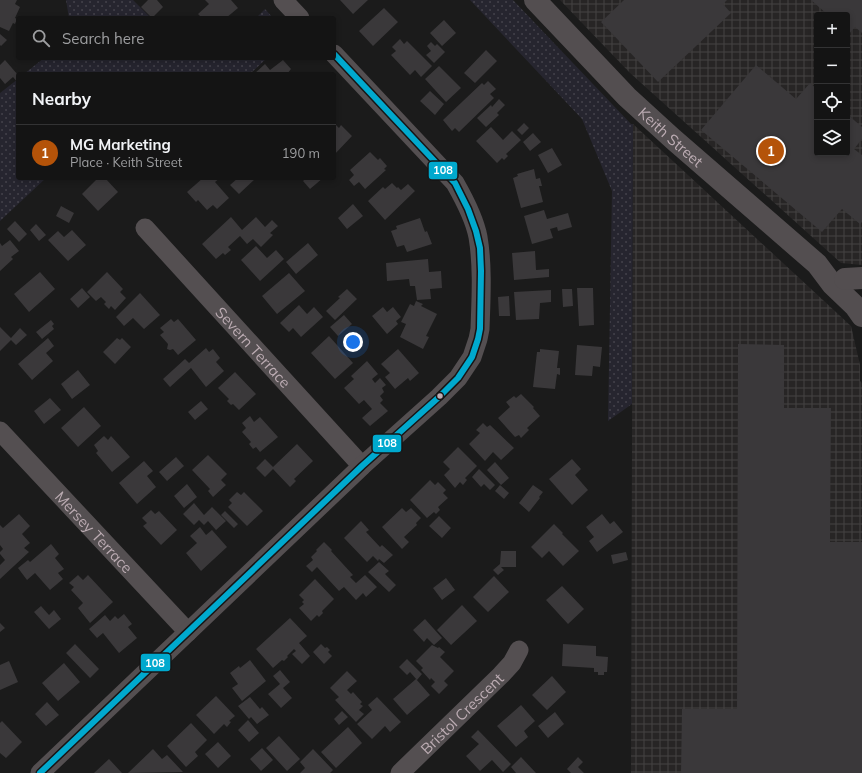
<!DOCTYPE html>
<html lang="en">
<head>
<meta charset="utf-8">
<style>
	body { margin:0; font-family:Mulish,sans-serif; background:#1d1d1d; color:#f1f3f6 }
	.controls { position:absolute; right:12px; top:12px; display:grid; overflow:hidden; border-radius:4px; box-shadow:0 2px 6px #0003 }
	.controls button { width:36px; height:36px; display:grid; place-items:center; padding:0; border:0; border-bottom:1px solid #333334; background:#141414; color:#f1f3f6; font:20px sans-serif }
	.you { position:absolute; left:353px; top:342px; width:14px; height:14px; margin:-10px; border:3px solid #fff; border-radius:50%; background:#1a73e8; box-shadow:0 0 0 6px #1a73e833 }
	.badge { display:grid; place-items:center; width:26px; height:26px; border-radius:50%; background:#b45309; color:#fff; font-size:13px; font-weight:700 }
	.pin { position:absolute; translate:-50% -50%; border:2px solid #fff; box-shadow:0 1px 4px #0006 }
	.list { margin:0; padding:0; list-style:none }
	h2 { display:flex; justify-content:space-between; align-items:center; height:52px; margin:0; padding:0 16px; font-size:17px }
	h2 small { font-size:13px; font-weight:400; color:#9d9ea0 }
	.list li { display:grid; grid-template-columns:26px 1fr auto; gap:12px; align-items:center; box-sizing:border-box; height:56px; padding:0 16px; border-top:1px solid #333334 }
	.list b { display:block; font-size:15px; white-space:nowrap }
	.list p { margin:0; font-size:13px; white-space:nowrap; color:#9d9ea0 }
	.list em { font-size:13px; font-style:normal; color:#9d9ea0 }
	.icon { flex:none; width:22px; height:22px; fill:none; stroke:currentColor; stroke-width:2; stroke-linecap:round; stroke-linejoin:round }
	.map { position:relative; flex:none; width:862px; height:773px; overflow:hidden }
	.search { position:absolute; background:#141414; box-shadow:0 2px 6px #0003; left:16px; top:16px; width:320px; height:44px; display:flex; align-items:center; gap:10px; box-sizing:border-box; padding:0 14px; border-radius:4px; color:#9d9ea0; font-size:15px }
	.panel { position:absolute; background:#141414; box-shadow:0 2px 6px #0003; left:16px; top:72px; width:320px; height:108px; border-radius:4px }
	.map>svg:first-child { display:block }
	.industrial { fill:url(#industrial-grid); fill-rule:evenodd }
	.park { fill:url(#park-dots) }
	.building { fill:#3a383a }
	.lines { fill:none; stroke-linecap:round; stroke-linejoin:round }
	.street { stroke:#544f51; stroke-width:19 }
	.secondary { stroke:#534e50; stroke-width:22 }
	.bus-1-casing { stroke:#171515; stroke-width:9 }
	.bus-1 { stroke:#00a9ce; stroke-width:6 }
	.bus-dot { fill:#bcacb3; stroke:#171515; stroke-width:1.5 }
	.labels { text-anchor:middle; dominant-baseline:central; stroke-width:3; stroke-linejoin:round; paint-order:stroke }
	.street-label { font-size:15px; fill:#bcacb3; stroke:#171515 }
	.line-badge { stroke:#171515; stroke-width:1.5 }
	.badge-label { font-size:11px; text-anchor:middle; font-weight:bold; fill:#fff }
</style>
</head>
<body>
<div class="map">
<svg width="862" height="773" viewBox="0 0 862 773">
	<defs>
		<pattern id="industrial-grid" width="8" height="8" patternUnits="userSpaceOnUse"><rect width="8" height="8" fill="#272525"/><path d="M0 4h8M4 0v8" fill="none" stroke="#444242"/></pattern>
		<pattern id="park-dots" width="8" height="8" patternUnits="userSpaceOnUse"><rect width="8" height="8" fill="#26252f"/><path d="M2 2h.1M6 6h.1" fill="none" stroke="#44424b" stroke-width="1.8" stroke-linecap="round"/></pattern>
	</defs>
	<rect width="100%" height="100%" fill="#1b1b1b"/>
	<!-- industrial -->
	<path class="industrial" d="M560,0h302v265l-21,-2 -211,-190zM817,15h30v138h-30z
		M633,124l218,202 9,39v16l2,2v390h-231z"/>
	<!-- park -->
	<path class="park" d="M66,0h67l18,18h-82z
		M470,0h43l118,124h2l-1,280 -24,17 4,-230 -30,-72z
		M265,9l8,9h-17z
		M44,58h223l-17,16h-226z
		M18,79v99h28l-46,43v-128z"/>
	<!-- building -->
	<path class="building" d="M0,0h17l-2,4 5,3 -5,11 2,1 -2,5 -2,-1 -4,8 -9,-4z
		M148,0h9l6,7 -11,11 -11,-11z
		M205,0h26l7,8 -12,10h-24l-4,-4 11,-10z
		M340,0h28l-15,14z
		M624,0h103l-4,4 8,9 -73,69 -57,-60z
		M811,0h51v33l-7,-6 -6,7 -2,-2v-17h-19z
		M384,8l14,14 -25,24 -14,-15z
		M444,20l12,13 -14,13 -12,-13z
		M0,34l7,6 -6,6 -1,-1z
		M400,39l4,5 3,-3 25,25 -11,11 -6,-7 -5,5 -19,-20 5,-4 -4,-4z
		M431,42l4,4 2,-2 8,8 -11,11 -8,-8 5,-4 -4,-5z
		M486,50l11,11 -22,22 -11,-10z
		M5,60l13,15v8l-5,-6 -8,7 -5,-6v-13z
		M283,60l8,9 -4,5h-39l4,-3 2,3 11,-10 5,6z
		M756,65l40,34 14,-16 7,6v64h30v-39l15,13v12l-8,10 8,6v67l-2,2 -18,-15 -20,23 -121,-102z
		M439,66l22,22 -15,14 -21,-23z
		M488,81l8,8 -6,5 4,4 -35,34 -4,-4 -3,3 -9,-11 39,-37 2,2z
		M430,91l14,13 -9,11 -15,-14z
		M499,99l6,6 -8,8 2,2 -13,12 -9,-9 14,-13 1,2z
		M334,123l5,5 2,-3 11,11 -18,19z
		M524,123l5,5 -7,7 -5,-5z
		M491,127l12,13 9,-9 9,9 -15,14 2,2 -4,4 -2,-2 -5,5 -21,-22z
		M533,133l8,9 -11,9 -7,-9z
		M552,148l10,17 -14,8 -10,-18z
		M370,152l8,8 2,-2 7,8 -3,3 2,1 -21,19 -6,-7 -5,4 -5,-6 5,-5 -4,-5z
		M534,169l2,10 4,-1 2,8h-3l4,16 -22,6 -8,-30 5,-2 -1,-2z
		M98,178h7l13,14 -20,19 -16,-17z
		M203,178h17l-5,4 14,16 -12,11 -4,-4 -6,5 -9,-10 -2,2 -9,-10z
		M238,178h18l-17,16 -9,-9z
		M306,178h17l-13,11 -7,-8z
		M392,183l5,5 1,-1 3,3 7,-6 7,7 -30,29 -17,-19 15,-14 2,2z
		M353,204l10,12 -16,13 -9,-11z
		M61,206l13,7 -5,10 -13,-7z
		M544,210l3,9 21,-6 4,14 -14,4 -1,-4 -7,2 3,9 -21,6 -8,-28z
		M231,217l11,13 14,-13 9,10 7,-7 6,6 -8,7 3,2 -12,12 -8,-8 -6,5 -7,-8 -12,11 3,3 -6,5 -2,-2 -7,6 -14,-15z
		M420,218l5,14 2,-1 5,13 -25,8 -3,-7 -7,2 -6,-16 6,-2 -1,-3z
		M15,221l12,13 -8,8 -12,-13z
		M36,224l10,11 -7,6 -9,-11z
		M72,230l14,15 -18,16 -20,-21 10,-9 6,6z
		M10,240l9,11 -8,6 2,2 -13,12v-28l2,3z
		M308,243l10,12 -22,19 -10,-12z
		M256,246l11,12 9,-8 8,9 -24,22 -19,-21z
		M535,251l1,19 13,-1v8l-35,3 -2,-27z
		M428,259l1,13 12,-1 1,17 -12,1 1,10 -14,1 -2,-14h-5l-1,-7 -22,2 -1,-18z
		M40,272l15,17 -26,23 -15,-18z
		M107,272l16,17 -3,3 6,6 -11,12 -4,-4 -2,3 -5,-5 2,-2 -5,-5 -5,4 -9,-9z
		M289,273l16,18 -28,23 -15,-18z
		M82,288l8,9 -12,11 -8,-9z
		M577,288h16l1,37 -15,1z
		M347,289l10,10 -22,21 -9,-9 14,-13 -2,-1z
		M562,289h10l1,17 -10,1z
		M551,290v12l-11,1 -1,16 -23,1 -2,-28z
		M140,293l20,22 -16,14 -11,-11 -9,8 -8,-9z
		M509,296l1,20h-11l-1,-19z
		M416,301l7,3 -2,2 16,8 -11,22 3,1 -6,12 -23,-12 6,-13 -5,-2 9,-18 4,2z
		M299,305l8,9 7,-7 9,10 -22,20 -8,-9 -4,4 -9,-9z
		M383,307l4,5 6,-5 8,10 -5,4 2,3 -11,10 -15,-18z
		M344,315l8,9 -14,12 -8,-9z
		M171,319l3,3 4,-3 18,21 -18,15 -5,-6 -3,1 -3,-1 1,-5 -8,-9 4,-3 -4,-4z
		M51,320l3,4 -2,2 2,3 -12,10 -6,-7z
		M0,327l11,11 9,-10 7,7 -11,10 -5,-5 -11,11z
		M329,336l24,27 -18,16 -24,-26z
		M48,338l6,8 -8,7 7,8 -21,19 -14,-16z
		M117,338l3,2 2,-2 9,9 -16,17 -12,-12z
		M738,344l46,1v63h47l-1,134h32v231h-181l1,-64h55z
		M577,345l25,2 -2,20 -7,-1 -1,10 -17,-1z
		M206,348l3,4 4,-3 7,9 -4,4 8,9 -18,16 -15,-19 -21,19 -7,-8 22,-20 4,4z
		M398,349l21,24 -9,8 -2,-3 -13,11 -10,-12 5,-4 -9,-9z
		M540,349l19,2 -2,17h3v7l-3,-1 -2,15 -22,-2 4,-35h3z
		M367,361l11,13 -6,5 3,4 5,-5 6,7 -4,3 2,4 -4,4 3,4 -3,3 8,8 -18,15 -8,-8 10,-9 -8,-9 -5,4 -15,-16 10,-9 -3,-3z
		M78,370l12,15 -18,14 -11,-15z
		M235,372l21,22 -17,16 -6,-6 -2,1 -4,-4 2,-2 -11,-11z
		M521,394l13,13 -1,1 7,8 -13,12 2,2 -8,8 -2,-3 -4,2 -17,-19 12,-11 -4,-5 8,-6 2,2z
		M50,398l11,12 -17,14 -10,-13z
		M201,401l7,8 -13,11 -7,-8z
		M84,407l17,19 -23,21 -17,-19z
		M250,416l4,6 6,-5 18,20 -18,15 -4,-5 -3,2 -4,-5 2,-2 -9,-10 4,-4 -4,-5z
		M483,423l4,4 3,-2 24,23 -13,12 -8,-8 -8,9 -16,-17 11,-11 -4,-3z
		M104,436l4,4 3,-4 19,21 -18,15 -16,-19 2,-2 -4,-6z
		M297,444l16,17 -19,18 2,2 -6,6 -17,-18 -8,8 -9,-9 9,-9 8,8z
		M458,447l19,19 -12,12 2,2 -4,5 -3,-3 -5,6 -11,-13 6,-6 -7,-7z
		M208,455l19,19 -6,6 5,5 -13,12 -5,-6 2,-2 -18,-19z
		M176,457l8,9 -17,15 -8,-9z
		M572,459l9,10 -6,6 13,15 -16,15 -23,-26z
		M144,461l9,10 -6,5 9,11 -19,17 -18,-21z
		M495,462l14,16 -8,7 -14,-15z
		M479,469l16,16 -5,5 -6,-6 -3,3 -9,-10z
		M430,480l5,5 3,-3 8,8 -3,3 5,5 -10,9 2,3 -4,4 -2,-2 -7,6 -17,-18z
		M187,484l10,13 -13,11 -10,-12z
		M500,485l9,8 -5,6 -9,-8z
		M533,485l10,7 -4,5 1,1 -11,14 -10,-9z
		M237,492l4,3 3,-3 19,19 -16,15 -19,-19 4,-4 -3,-3z
		M194,503l10,12 8,-8 14,14 -10,9 -8,-9 -4,4 -5,-5 -5,5 -11,-11z
		M402,508l4,4 5,-4 10,10 -5,5 1,2 -13,12 5,5 -7,7 -20,-22z
		M151,510l4,4 4,-3 18,19 -16,15 -18,-19 4,-3 -5,-5z
		M225,511l13,13 -4,4 -13,-13z
		M19,514l11,12 -8,8 8,9 -6,5 5,4 -29,27v-14l5,-5 -5,-6v-2l3,-3 -3,-4v-20l3,3z
		M602,514l8,10 4,-3 9,11 -26,20 -8,-11 5,-4 -8,-10z
		M439,516l12,12 -9,10 -13,-12z
		M361,521l8,9 -3,2 14,15 2,-2 11,10 -9,8 -5,-4 -1,2 -5,-5 -6,6 -23,-24z
		M554,524l9,9 -1,1 17,17 -16,15 -14,-15 -7,7 -11,-11z
		M200,527l6,8 6,-5 15,17 -26,24 -15,-18 11,-10 -7,-7z
		M324,542l8,8 -1,1 22,24 -3,2 6,6 9,-8 12,12 -11,10 -3,-4 -7,7 -12,-13 -5,4 -22,-24 -5,5 -6,-6 7,-6 -2,-3 6,-6 -1,-1z
		M51,544l8,10 -4,4 9,11 -6,4 5,6 -13,11 -15,-17 -8,7 -9,-12 10,-8 2,2z
		M501,551h15v16h-15l3,3 -6,5 -5,-5 7,-6z
		M626,552l2,8 -15,4 -2,-9z
		M379,562l10,9 -4,3 11,11 -7,7 -21,-20z
		M78,575l5,5 5,-5 25,27 -23,21 -12,-15 5,-5 -12,-13 3,-3 -5,-4z
		M494,576l15,16 -21,20 -15,-15z
		M446,578l9,12 -13,10 -9,-12z
		M315,579l19,20 -12,12 1,2 -4,4 -2,-2 -6,6 -12,-13 5,-4 -2,-2 2,-2 -5,-5z
		M562,586l22,23 -16,15 -22,-24z
		M462,605l15,16 -26,24 -14,-15z
		M41,606l8,9 5,-5 7,9 -12,10 -15,-17z
		M124,614l8,10 -4,3 9,11 -18,15 -16,-20 -6,5 -8,-9 16,-14 5,6 5,-5 3,3z
		M290,618l17,18 -8,7 11,13 -8,8 -10,-10 4,-3 -2,-2 -7,7 1,1 -4,4 -2,-1 -9,8 -17,-19z
		M425,619l17,19 -8,7 -7,-7 -3,4 -11,-12z
		M0,623l5,5 -5,4z
		M75,644l24,25 -9,9 -24,-25z
		M321,644l4,4 2,-1 3,3 -2,2 4,4 -8,8 -11,-12z
		M563,644l33,2v10l12,1 -1,15h-3v3h-6v-3h-4v-4l-32,-2z
		M432,645l6,3 1,-1 6,5 -5,5 14,14 -10,10 4,4 -9,9 -8,-8 4,-4 -4,-4 -1,2 -9,-10 2,-2 -7,-7z
		M407,659l15,15 -5,6 -7,-8 -3,3 -8,-8z
		M250,660l16,21 -24,20 -10,-13 6,-4 -8,-11 9,-7 1,2z
		M9,661l9,21 -18,8v-25z
		M64,663l16,19 -22,19 -16,-18z
		M280,670l10,12 -7,6 9,10 -11,10 -13,-14 12,-10 -7,-8z
		M347,671l10,10 -10,9 4,4 2,-2 9,10 -2,2 3,2 -4,4 5,4 -8,8 -21,-22 4,-3 -9,-9z
		M552,676l14,16 -19,18 -15,-15z
		M416,679l14,16 -23,20 -14,-16z
		M216,696l19,20 -6,5 2,1 -4,5 -3,-3 -10,10 -18,-19z
		M250,697l10,12 2,-2 7,8 -12,9 -6,-7 -2,2 -11,-13z
		M377,697l24,25 -11,10 -5,-6 -13,13 -15,-15 15,-14 -4,-5z
		M47,702l12,13 -13,11 -11,-12z
		M521,705l14,16 -11,10 4,6 -12,10 -19,-21z
		M342,711l6,6 -9,8 -5,-6z
		M555,712l9,12 -16,14 -10,-12z
		M248,720l11,13 -10,9 -11,-12z
		M2,721l20,21 -16,16 -6,-5v-30z
		M191,723l16,17 -12,12 3,4 -12,11 -19,-21z
		M348,727l14,16 -26,25 -15,-16z
		M478,730l33,34 -8,8 -11,-12 -12,11 -14,-15 13,-12 -8,-7z
		M279,736l21,23 -13,12 -21,-23z
		M218,742l13,14 -13,12 -13,-14z
		M262,748l11,12 -12,11 -11,-12z
		M153,749l9,10 5,-4 16,17 -55,1z
		M313,749l20,21 -3,3h-30l5,-5 -5,-6z
		M521,757l15,16h-20l-5,-6z
		M578,757l5,5 -5,5 6,6h-13l-4,-4z
		M109,759l13,14h-28z"/>
	<g class="lines">
		<!-- street -->
		<g class="street">
			<path d="M283,0l17,18"/>
			<path id="s1" d="M145,228l217,238"/>
			<path id="s2" d="M0,431l188,201"/>
			<path d="M40,773l322,-307 77,-69 19,-19 14,-21 6,-18 2,-10c1,-30 3,-62 -2,-92 -3,-16 -15,-40 -23,-54l-121,-129"/>
			<path id="s3" d="M400,773l101,-98 11,-12 7,-13"/>
		</g>
		<!-- secondary -->
		<g class="secondary">
			<path id="s4" d="M535,0l92,97 46,42 144,125 15,20 23,22 7,10"/>
			<path d="M845,279l17,-1"/>
		</g>
		<defs>
			<path id="bus-1" d="M40,773l322,-307 77,-69 19,-19 14,-21 6,-18 2,-10 1,-58 -1,-23 -4,-17 -8,-22 -13,-26 -121,-129"/>
		</defs>
		<!-- bus-1 casing -->
		<use href="#bus-1" class="bus-1-casing"/>
		<!-- bus-1 -->
		<use href="#bus-1" class="bus-1"/>
	</g>
	<!-- markers -->
	<circle class="bus-dot" cx="440" cy="396" r="3.5"/>
	<g class="labels">
		<!-- street labels -->
		<g class="street-label">
			<text stroke="none"><textPath href="#s4" startOffset="193">Keith Street</textPath></text>
			<text stroke="none"><textPath href="#s1" startOffset="161">Severn Terrace</textPath></text>
			<text stroke="none"><textPath href="#s2" startOffset="138">Mersey Terrace</textPath></text>
			<text stroke="none"><textPath href="#s3" startOffset="86">Bristol Crescent</textPath></text>
		</g>
	</g>
	<g class="line-badge">
		<rect x="428" y="161" width="30" height="19" rx="4" fill="#00a9ce"/>
		<rect x="372" y="434" width="30" height="19" rx="4" fill="#00a9ce"/>
		<rect x="140" y="653" width="31" height="19" rx="4" fill="#00a9ce"/>
	</g>
	<g class="badge-label">
		<text x="443" y="174">108</text>
		<text x="387" y="447">108</text>
		<text x="155" y="667">108</text>
	</g>
</svg>
<div class="controls">
<button>+</button>
<button>−</button>
<button><svg class="icon" aria-label="locate" viewBox="0 0 24 24"><circle cx="12" cy="12" r="6"/><path d="M12 2v4M12 18v4M2 12h4M18 12h4"/></svg></button>
<button><svg class="icon" aria-label="layers" viewBox="0 0 24 24"><path d="M12 4l9 5-9 5-9-5zM3 14l9 5 9-5"/></svg></button>
</div>
<div class="you"></div>
<div class="pin badge" style="left:771px;top:151px">1</div>
<div class="search"><svg class="icon" aria-label="search" viewBox="0 0 24 24"><circle cx="10" cy="10" r="6"/><path d="M15 15l6 6"/></svg>Search here</div>
<section class="panel">
<h2>Nearby<small></small></h2>
<ul class="list">
<li><span class="badge">1</span><div><b>MG Marketing</b><p>Place · Keith Street</p></div><em>190 m</em></li>
</ul>
</section>
</div>
</body>
</html>
